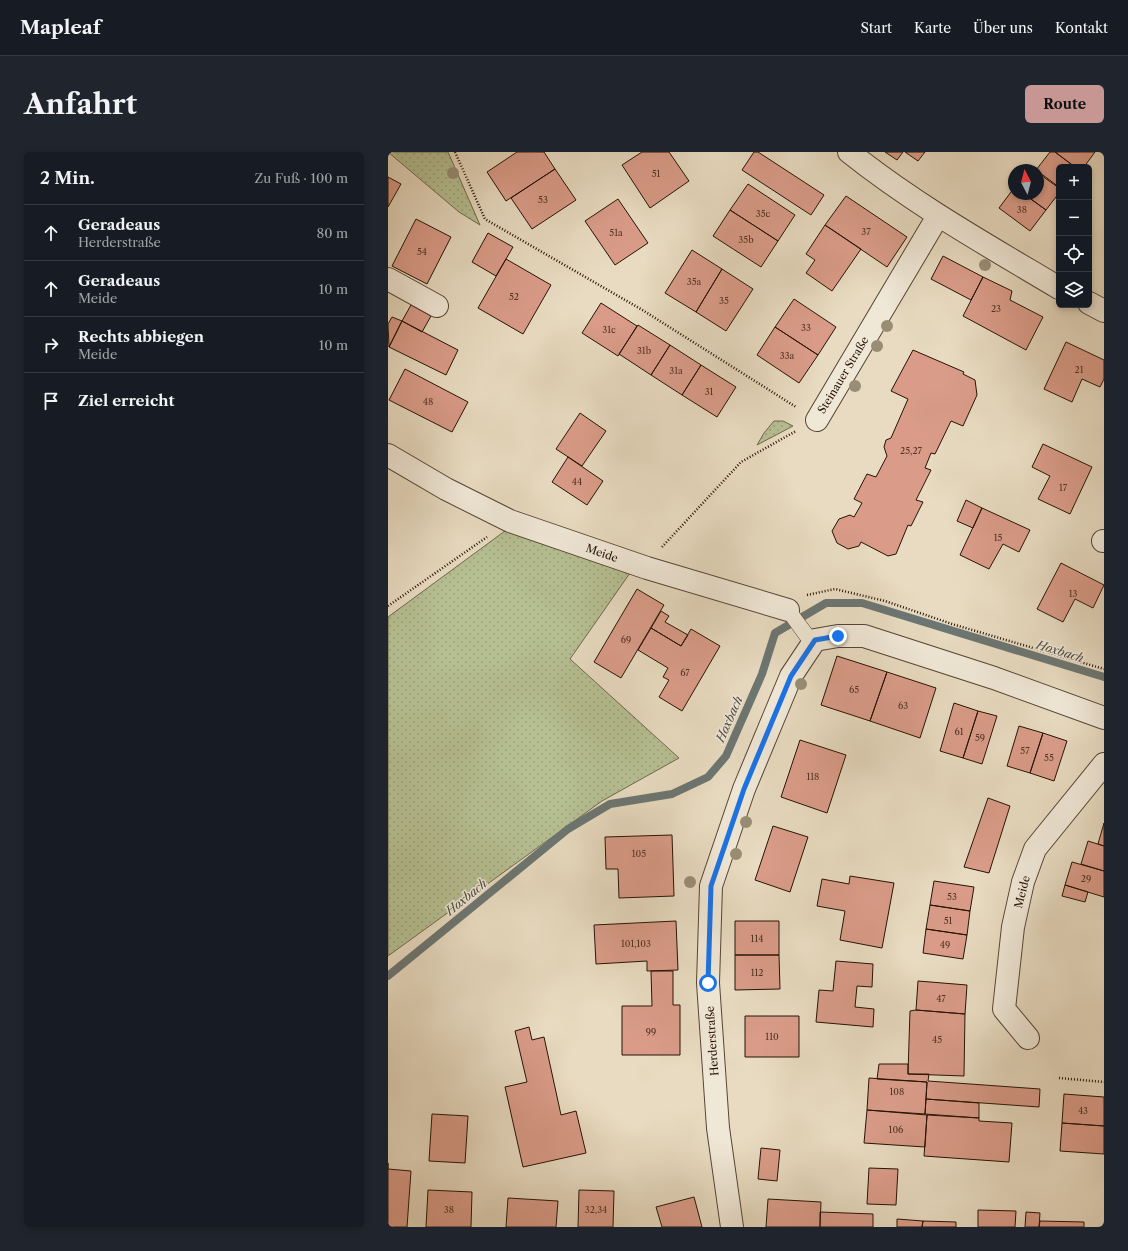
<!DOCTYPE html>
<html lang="de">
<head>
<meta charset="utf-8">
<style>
	body { margin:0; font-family:"Libre Caslon Text",serif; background:#20242c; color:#f1f3f6 }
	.controls { position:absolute; right:12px; top:12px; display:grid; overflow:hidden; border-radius:6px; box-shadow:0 2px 6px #0003 }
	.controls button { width:36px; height:36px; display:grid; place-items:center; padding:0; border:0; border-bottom:1px solid #363941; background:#171b24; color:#f1f3f6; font:20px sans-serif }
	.compass { position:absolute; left:620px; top:12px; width:36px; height:36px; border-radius:50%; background:#171b24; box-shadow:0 2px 6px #0003; rotate:353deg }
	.stop { position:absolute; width:12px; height:12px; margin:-9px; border:3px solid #1a73e8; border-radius:50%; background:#fff }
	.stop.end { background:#1a73e8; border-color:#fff; box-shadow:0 1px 4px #0008 }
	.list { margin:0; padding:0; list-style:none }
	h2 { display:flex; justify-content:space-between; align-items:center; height:52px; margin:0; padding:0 16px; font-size:17px }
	h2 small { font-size:13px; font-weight:400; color:#9ea1a6 }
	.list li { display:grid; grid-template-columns:26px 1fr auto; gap:12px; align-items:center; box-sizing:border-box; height:56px; padding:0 16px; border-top:1px solid #363941 }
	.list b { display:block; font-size:15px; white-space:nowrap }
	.list p { margin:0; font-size:13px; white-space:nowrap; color:#9ea1a6 }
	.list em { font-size:13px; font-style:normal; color:#9ea1a6 }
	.icon { flex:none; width:22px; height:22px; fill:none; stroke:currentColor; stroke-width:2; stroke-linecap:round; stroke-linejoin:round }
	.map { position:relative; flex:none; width:716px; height:1075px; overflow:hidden; border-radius:6px }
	header { display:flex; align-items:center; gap:24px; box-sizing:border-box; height:56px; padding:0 20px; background:#171b24; border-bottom:1px solid #363941 }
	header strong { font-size:19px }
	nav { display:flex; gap:22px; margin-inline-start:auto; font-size:14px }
	.intro { display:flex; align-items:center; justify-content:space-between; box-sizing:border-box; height:96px; padding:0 24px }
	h1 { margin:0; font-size:28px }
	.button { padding:10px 18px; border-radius:6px; background:#c59692; color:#111; font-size:14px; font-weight:700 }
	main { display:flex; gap:24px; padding:0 24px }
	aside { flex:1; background:#171b24; border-radius:6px; box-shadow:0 2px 6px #0003 }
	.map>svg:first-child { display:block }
	.grass { fill:url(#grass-dots); stroke:#6e694c }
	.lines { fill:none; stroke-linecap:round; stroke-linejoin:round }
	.stream { stroke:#6c7672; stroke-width:8 }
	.building { fill:#da9c89; stroke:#261204 }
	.service-casing { stroke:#564433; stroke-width:16 }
	.minor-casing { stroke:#564433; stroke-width:24 }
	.path { stroke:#261204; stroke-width:2.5; stroke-dasharray:1 2; stroke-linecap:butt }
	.service { stroke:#f0e8d7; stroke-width:15 }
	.minor { stroke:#f0e8d7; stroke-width:22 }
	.tree { fill:#998e75 }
	.route { stroke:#1a73e8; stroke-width:5 }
	.labels { text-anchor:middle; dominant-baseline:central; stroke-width:3; stroke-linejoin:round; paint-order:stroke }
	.number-label { font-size:9px; fill:#533425 }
	.street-label { font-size:11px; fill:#261204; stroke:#f0e8d7 }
	.water-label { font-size:12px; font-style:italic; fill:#4f4c44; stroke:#f0e8d7 }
</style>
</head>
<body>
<header>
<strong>Mapleaf</strong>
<nav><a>Start</a><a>Karte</a><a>Über uns</a><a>Kontakt</a></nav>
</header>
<div class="intro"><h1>Anfahrt</h1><a class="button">Route</a></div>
<main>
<aside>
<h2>2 Min.<small>Zu Fuß · 100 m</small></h2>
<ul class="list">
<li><svg class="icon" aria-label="ahead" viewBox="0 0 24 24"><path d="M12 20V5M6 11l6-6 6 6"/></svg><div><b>Geradeaus</b><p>Herderstraße</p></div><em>80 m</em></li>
<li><svg class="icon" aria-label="ahead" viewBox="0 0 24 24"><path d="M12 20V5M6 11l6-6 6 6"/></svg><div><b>Geradeaus</b><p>Meide</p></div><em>10 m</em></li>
<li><svg class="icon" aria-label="right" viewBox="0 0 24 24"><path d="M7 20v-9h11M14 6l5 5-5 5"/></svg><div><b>Rechts abbiegen</b><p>Meide</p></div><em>10 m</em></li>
<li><svg class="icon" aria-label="arrive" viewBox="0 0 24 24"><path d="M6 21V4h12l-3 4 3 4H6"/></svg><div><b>Ziel erreicht</b></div></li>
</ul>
</aside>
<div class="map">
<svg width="716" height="1075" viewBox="0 0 716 1075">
	<defs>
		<pattern id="grass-dots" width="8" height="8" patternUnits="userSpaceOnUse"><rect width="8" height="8" fill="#b6c093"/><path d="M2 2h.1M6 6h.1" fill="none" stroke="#9ca47d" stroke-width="1.8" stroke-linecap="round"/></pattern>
	</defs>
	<rect width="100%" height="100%" fill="#e8dbc1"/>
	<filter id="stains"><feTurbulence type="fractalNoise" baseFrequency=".005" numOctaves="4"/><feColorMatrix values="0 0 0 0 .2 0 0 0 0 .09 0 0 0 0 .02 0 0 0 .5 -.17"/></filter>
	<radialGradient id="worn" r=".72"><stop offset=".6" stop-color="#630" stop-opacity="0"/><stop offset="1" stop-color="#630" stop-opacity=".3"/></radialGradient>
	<!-- grass -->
	<path class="grass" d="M0,0h60l32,73 -21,-13z
		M386,269h9l10,5 -36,19 7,-12z
		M121,376l121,45 -60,86 109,99 -77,43 -214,155v-339z"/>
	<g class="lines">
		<!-- stream -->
		<path class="stream" d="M0,824l180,-147 42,-25 62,-10 36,-17 18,-21 36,-82 13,-41 51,-30h36l242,74"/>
	</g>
	<!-- building -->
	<path class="building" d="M129,0h27l11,17 -49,32 -19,-29z
		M254,0h27l20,29 -39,27 -28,-43z
		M366,0h4l66,43 -13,20 -69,-45z
		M497,0h18l-6,8z
		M517,0h20l-7,9z
		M662,0h5l20,15h-16v20l-23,-17z
		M667,0h40l-11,15h-9z
		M167,17l21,31 -44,29 -21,-31z
		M650,21l21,15v5l-13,17 -22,-16h14z
		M0,25l13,7 -13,23z
		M360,32l47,31 -17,26 -48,-31z
		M626,36v6h10l22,16 -16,21 -31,-23z
		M458,44l61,41 -20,30 -62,-42z
		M230,47l30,44 -33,22 -30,-44z
		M342,58l48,31 -17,26 -48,-31z
		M28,67l35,18 -24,47 -35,-18z
		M437,73l36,24 -29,42 -26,-18 9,-13 -9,-6z
		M100,81l25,14 -17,29 -24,-14z
		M304,98l30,19 -26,43 -31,-19z
		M555,104l40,21 -12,23 -40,-21z
		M118,107l45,26 -28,49 -45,-26z
		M334,117l31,20 -27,42 -30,-19z
		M595,125l29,14 -2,9 33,17 -17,33 -63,-34z
		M406,147l42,28 -18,28 -43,-28z
		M213,151l36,23 -19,30 -36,-23z
		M23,153l20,11 -9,16 -20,-11z
		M4,165l10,4 -13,26 -1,-23z
		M14,169l56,29 -12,25 -57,-28z
		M250,173l32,20 -19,30 -32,-21z
		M387,175l43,28 -19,28 -42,-28z
		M678,190l38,18v19l-4,8 -18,-8 -10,23 -28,-13z
		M282,193l31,20 -19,30 -31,-20z
		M525,198l51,22 -1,2 12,6 2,15 -14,31 -12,-5 -16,33 -4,-1 -6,15 6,2 -15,30 7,2 -12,24 -3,-1 -12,29 -8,2 -27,-14 -2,4 -11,3 -11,-6 -5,-12 7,-12 11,-4 4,2 8,-14 -8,-4 13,-25 9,3 11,-21 -3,-9 2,-7 5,-2 17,-39 -17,-8z
		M313,213l35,22 -19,30 -35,-22z
		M17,217l63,33 -16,30 -63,-32z
		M192,261l26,18 -24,35 -26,-17z
		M655,292l49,23 -22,47 -32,-15 12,-23 -18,-9z
		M180,305l35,24 -16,24 -35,-23z
		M578,348l16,8 -9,20 -16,-7z
		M594,356l48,22 -11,22 -16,-8 -14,25 -29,-14z
		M673,411l43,22 -11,23 -18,-9 -12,23 -26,-13z
		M249,437l27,16 -43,73 -27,-16z
		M273,459l8,5 -4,6 23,13 -7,11 -30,-18z
		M263,476l30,18 10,-17 29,17 -38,65 -23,-14 10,-17 -6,-3 5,-9 -30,-18z
		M449,504l50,16 -17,49 -49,-16z
		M499,520l49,16 -16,50 -50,-17z
		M566,551l24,8 -15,47 -23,-7z
		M590,559l19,5 -15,48 -19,-6z
		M631,574l24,7 -13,40 -23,-7z
		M655,581l24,8 -13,40 -24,-8z
		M412,588l46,15 -19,58 -46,-16z
		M600,646l22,8 -21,67 -25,-6z
		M716,671v23l-6,-2z
		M385,674l35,11 -18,55 -35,-12z
		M284,683l2,61 -55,2 -1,-29h-12l-1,-32z
		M700,689l16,5v25l-23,-7z
		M684,710l32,9v26l-39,-12z
		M462,724l44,7 -12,65 -42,-8 5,-29 -28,-5 5,-27 27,5z
		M546,729l40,6 -4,24 -40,-6z
		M677,733l23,7 -3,10 -23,-6z
		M542,753l40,6 -3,24 -41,-6z
		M288,769l2,49 -31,1v-10l-51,3 -2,-39z
		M347,769h44v34h-44z
		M538,777l41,6 -4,24 -40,-6z
		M347,803h44l1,34 -45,1z
		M448,809l37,3 -1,23 -15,-1 -2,21 19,2 -1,18 -57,-5 3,-32 14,1z
		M263,819h22v34h7v50h-58v-49h30z
		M530,829l49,4 -2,29 -49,-4z
		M528,858l49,4 -1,62 -56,-2 2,-63z
		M357,864h54v41h-54z
		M141,875l3,13 12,-3 17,78 15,-4 10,42 -63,14 -18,-80 22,-5 -12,-51z
		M491,912h29v10h21l-1,7 112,8 -1,18 -113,-8 1,-17 -50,-3z
		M481,926l58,4 -2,32 -58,-4z
		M676,942l40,3v29l-42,-3z
		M538,947l53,4v15l-54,-4z
		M479,958l60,5 -2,32 -61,-4z
		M44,962l36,2 -3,47 -36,-2z
		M539,963l52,3v3l33,2 -3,39 -85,-6z
		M674,971l42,3v28l-44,-3z
		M373,996l19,2 -3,31 -19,-2z
		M0,1011v6l23,2 -4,56h-19z
		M481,1016l29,1 -2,36 -29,-1z
		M40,1038l44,2 -1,35h-45z
		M191,1038l35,1 -1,36h-35z
		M306,1045l8,30h-40l-6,-20z
		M120,1046l50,3 -2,26h-50z
		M380,1047l53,3 -1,25h-54z
		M590,1058l38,1 -1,16h-37z
		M432,1060l53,2v13h-53z
		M638,1060l14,1 -1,14h-14z
		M509,1067l26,2 -1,6h-25z
		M535,1069l33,1v5h-34z
		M652,1069l44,1v5h-45z"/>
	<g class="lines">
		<defs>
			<path id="service" d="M400,458l19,26 8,4"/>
			<path id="minor" d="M461,0c65,52 138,93 210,136
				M0,127l49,27
				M701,151l15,8
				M429,268l121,-204
				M0,303l58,34 64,32 137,47 141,42
				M715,389h1
				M640,886l-24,-29 9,-82 10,-45 12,-33 69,-85
				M344,1075l-14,-99 -10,-145 3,-97 33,-97 47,-113 24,-36 23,-4h26l130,42 110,40"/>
		</defs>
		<!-- service casing -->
		<use href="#service" class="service-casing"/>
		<!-- minor casing -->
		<use href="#minor" class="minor-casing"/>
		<!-- path -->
		<path class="path" d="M67,0l30,67 159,92 152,96
			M274,395l79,-85 55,-31
			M419,443l28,-6 50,12 67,23 152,45
			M0,454l99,-69
			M671,926l45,4"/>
		<!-- service -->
		<use href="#service" class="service"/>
		<!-- minor -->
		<use href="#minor" class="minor"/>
	</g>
	<!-- trees -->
	<g class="tree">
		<circle cx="65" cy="21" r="6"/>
		<circle cx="597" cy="113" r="6"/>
		<circle cx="499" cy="174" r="6"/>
		<circle cx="489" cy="194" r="6"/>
		<circle cx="467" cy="234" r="6"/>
		<circle cx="413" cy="532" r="6"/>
		<circle cx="358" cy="670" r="6"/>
		<circle cx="348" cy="702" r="6"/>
		<circle cx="302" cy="730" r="6"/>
	</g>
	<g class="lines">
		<!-- route -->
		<path class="route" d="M320,831l3,-97 33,-97 47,-113 24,-36 23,-4"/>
	</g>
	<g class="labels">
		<!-- number labels -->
		<g class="number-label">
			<text x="268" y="21">51</text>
			<text x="155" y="47">53</text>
			<text x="634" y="57">38</text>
			<text x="375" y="61">35c</text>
			<text x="478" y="79">37</text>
			<text x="228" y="80">51a</text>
			<text x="358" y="87">35b</text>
			<text x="34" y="99">54</text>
			<text x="306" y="129">35a</text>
			<text x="126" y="144">52</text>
			<text x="336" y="148">35</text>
			<text x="608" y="156">23</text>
			<text x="418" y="175">33</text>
			<text x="221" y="177">31c</text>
			<text x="256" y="198">31b</text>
			<text x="399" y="203">33a</text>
			<text x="691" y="217">21</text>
			<text x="288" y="218">31a</text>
			<text x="321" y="239">31</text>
			<text x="40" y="249">48</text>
			<text x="523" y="298">25,27</text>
			<text x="189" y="329">44</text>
			<text x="675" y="335">17</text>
			<text x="610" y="385">15</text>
			<text x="685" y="441">13</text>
			<text x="238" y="487">69</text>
			<text x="297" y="520">67</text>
			<text x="466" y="537">65</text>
			<text x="515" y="553">63</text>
			<text x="571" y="579">61</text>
			<text x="592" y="585">59</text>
			<text x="637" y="598">57</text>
			<text x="661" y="605">55</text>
			<text x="425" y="624">118</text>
			<text x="251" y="701">105</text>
			<text x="698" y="726">29</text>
			<text x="564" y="744">53</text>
			<text x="560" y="768">51</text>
			<text x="369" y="786">114</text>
			<text x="248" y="791">101,103</text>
			<text x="557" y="792">49</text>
			<text x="369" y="820">112</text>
			<text x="553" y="846">47</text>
			<text x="263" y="879">99</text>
			<text x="384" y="884">110</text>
			<text x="549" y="887">45</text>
			<text x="509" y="939">108</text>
			<text x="695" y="958">43</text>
			<text x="508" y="977">106</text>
			<text x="61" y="1057">38</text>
			<text x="208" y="1057">32,34</text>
		</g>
		<!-- street labels -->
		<g class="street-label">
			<text transform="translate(455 223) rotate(-59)">Steinauer Straße</text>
			<text transform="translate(214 401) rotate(19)">Meide</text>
			<text transform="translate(634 740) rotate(-76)">Meide</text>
			<text transform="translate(324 889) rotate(-94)">Herderstraße</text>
		</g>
		<!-- water labels -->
		<g class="water-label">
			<text transform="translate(672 499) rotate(17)">Hoxbach</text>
			<text transform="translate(341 567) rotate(-66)">Hoxbach</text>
			<text transform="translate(78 745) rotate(-39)">Hoxbach</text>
		</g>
	</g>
	<rect width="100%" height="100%" filter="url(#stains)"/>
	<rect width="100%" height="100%" fill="url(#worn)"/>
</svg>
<div class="controls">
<button>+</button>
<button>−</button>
<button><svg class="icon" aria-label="locate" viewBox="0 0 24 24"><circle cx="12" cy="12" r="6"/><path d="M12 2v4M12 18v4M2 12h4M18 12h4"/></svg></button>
<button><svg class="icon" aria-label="layers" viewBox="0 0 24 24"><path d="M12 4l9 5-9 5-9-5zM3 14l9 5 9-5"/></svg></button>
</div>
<svg class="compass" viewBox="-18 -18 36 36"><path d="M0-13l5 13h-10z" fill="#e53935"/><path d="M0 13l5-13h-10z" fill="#9ea1a6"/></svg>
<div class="stop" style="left:320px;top:831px"></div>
<div class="stop end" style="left:450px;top:484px"></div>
</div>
</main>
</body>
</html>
